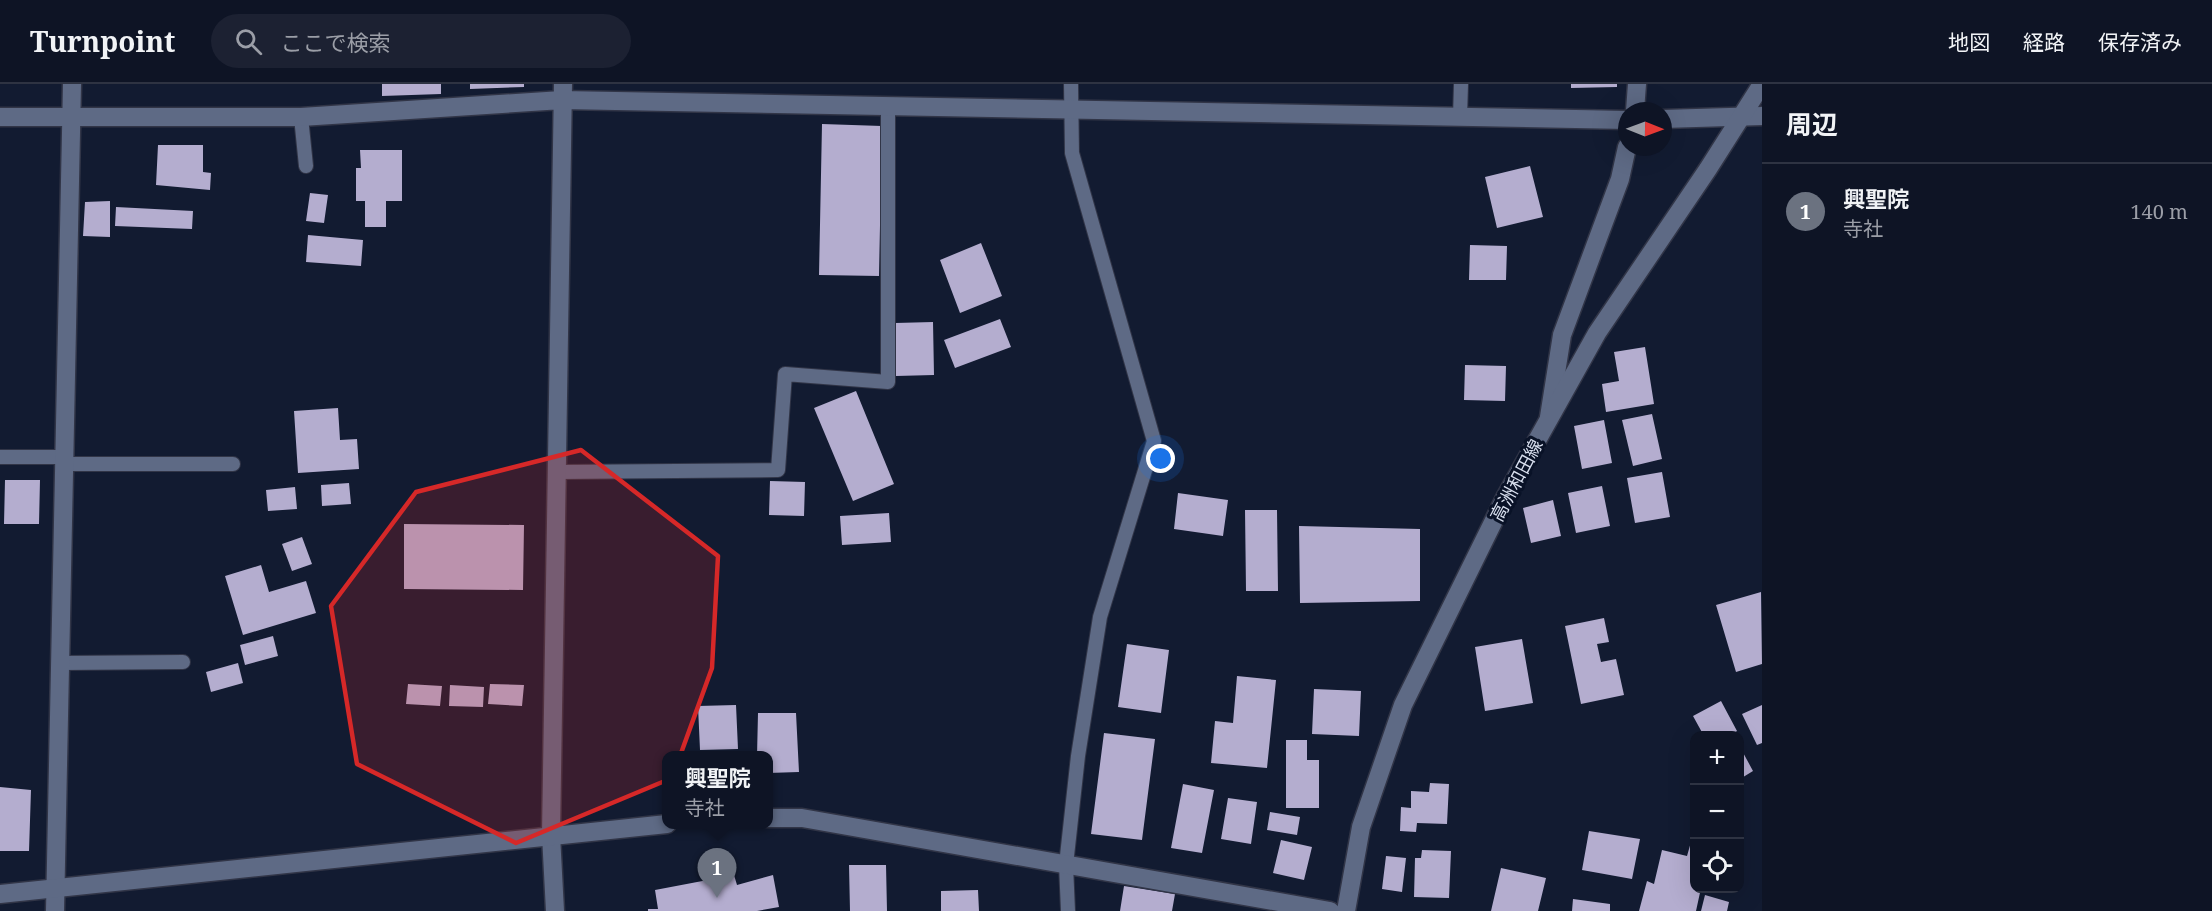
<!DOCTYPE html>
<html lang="ja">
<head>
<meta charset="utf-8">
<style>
	body { margin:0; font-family:"Noto Serif","Noto Sans JP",serif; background:#1c2132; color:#f1f3f6 }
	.controls { position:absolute; right:18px; bottom:18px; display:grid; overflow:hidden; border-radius:12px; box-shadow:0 6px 24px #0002 }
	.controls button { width:54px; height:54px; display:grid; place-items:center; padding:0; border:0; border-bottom:2px solid #2e3342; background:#0e1425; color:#f1f3f6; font:30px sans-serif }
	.compass { position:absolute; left:1618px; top:18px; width:54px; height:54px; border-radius:50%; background:#0e1425; box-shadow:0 6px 24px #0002; rotate:91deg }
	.you { position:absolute; left:1161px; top:375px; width:21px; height:21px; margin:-15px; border:4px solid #fff; border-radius:50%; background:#1a73e8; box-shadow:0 0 0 9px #1a73e833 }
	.badge { display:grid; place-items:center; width:39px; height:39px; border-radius:50%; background:#1a73e8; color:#fff; font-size:20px; font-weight:700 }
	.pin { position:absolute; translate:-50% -50px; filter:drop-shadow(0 2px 3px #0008) }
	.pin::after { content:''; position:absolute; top:32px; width:21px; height:18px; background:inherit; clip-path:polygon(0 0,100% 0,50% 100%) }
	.popup { position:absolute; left:662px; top:667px; width:111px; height:78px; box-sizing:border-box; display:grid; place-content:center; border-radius:12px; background:#0e1425; filter:drop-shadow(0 2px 4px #0005); font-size:20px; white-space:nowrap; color:#9b9ea7 }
	.popup b { font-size:22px; color:#f1f3f6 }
	.popup::after { content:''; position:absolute; left:50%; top:100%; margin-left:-12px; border:12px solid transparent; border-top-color:#0e1425 }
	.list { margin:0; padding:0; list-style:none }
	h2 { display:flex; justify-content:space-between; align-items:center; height:78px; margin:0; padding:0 24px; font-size:26px }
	h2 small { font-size:20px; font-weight:400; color:#9b9ea7 }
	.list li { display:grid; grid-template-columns:39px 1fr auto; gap:18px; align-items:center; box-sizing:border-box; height:96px; padding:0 24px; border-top:2px solid #2e3342 }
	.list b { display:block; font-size:22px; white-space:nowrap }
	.list p { margin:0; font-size:20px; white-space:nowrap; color:#9b9ea7 }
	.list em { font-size:20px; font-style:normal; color:#9b9ea7 }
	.icon { flex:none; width:33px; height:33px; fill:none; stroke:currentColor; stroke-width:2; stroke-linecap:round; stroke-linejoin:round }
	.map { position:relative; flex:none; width:1762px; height:827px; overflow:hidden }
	header { display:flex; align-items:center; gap:36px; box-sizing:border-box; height:84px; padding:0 30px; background:#0e1425; border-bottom:2px solid #2e3342 }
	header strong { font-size:28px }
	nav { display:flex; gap:33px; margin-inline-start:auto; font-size:21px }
	.search { width:420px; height:54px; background:#1c2132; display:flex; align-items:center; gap:15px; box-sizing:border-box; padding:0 21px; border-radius:33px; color:#9b9ea7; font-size:22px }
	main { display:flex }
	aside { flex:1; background:#0e1425 }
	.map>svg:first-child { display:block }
	.building { fill:#b4adcf }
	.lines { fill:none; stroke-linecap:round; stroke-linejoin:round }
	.lane-casing { stroke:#313547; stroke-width:16 }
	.street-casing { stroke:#313547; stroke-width:21 }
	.secondary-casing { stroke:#313547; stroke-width:21 }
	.lane { stroke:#5e6a85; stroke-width:14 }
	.street { stroke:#5e6a85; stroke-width:18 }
	.secondary { stroke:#5e6a85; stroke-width:18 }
	.marked { fill:#d62828; fill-opacity:0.2; stroke:#d62828; stroke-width:4.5; stroke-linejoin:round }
	.labels { text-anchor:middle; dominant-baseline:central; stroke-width:6; stroke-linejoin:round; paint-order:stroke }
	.street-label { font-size:18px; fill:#d8dfee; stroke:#091227 }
</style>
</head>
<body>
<header>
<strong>Turnpoint</strong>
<div class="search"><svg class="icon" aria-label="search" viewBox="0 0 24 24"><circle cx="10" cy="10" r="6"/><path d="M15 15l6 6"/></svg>ここで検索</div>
<nav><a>地図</a><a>経路</a><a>保存済み</a></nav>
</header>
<main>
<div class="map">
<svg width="1762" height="827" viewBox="0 0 1762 827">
	<rect width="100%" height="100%" fill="#121b31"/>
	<!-- building -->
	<path class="building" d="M382,0h59v10l-59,2z
		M470,0h54v3l-54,2z
		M1571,0h46v3l-46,1z
		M822,40l60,2 -3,150 -60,-1z
		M158,61h45v27l8,1 -1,17 -54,-5z
		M360,66h42v51h-16v26h-21v-26h-9v-33h5z
		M1530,82l13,51 -46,11 -12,-51z
		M310,109l18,2 -4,28 -18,-2z
		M110,117v36l-27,-1 2,-34z
		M116,123l77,4 -1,18 -77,-3z
		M308,151l55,5 -2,26 -55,-4z
		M981,159l21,53 -42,17 -20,-53z
		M1470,161l37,1 -1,34h-37z
		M1000,235l11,28 -56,21 -11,-28z
		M933,238l1,53 -38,1 -1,-53z
		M1645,263l9,57 -48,8 -4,-28 17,-3 -5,-29z
		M1465,281l41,1 -1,35 -41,-1z
		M856,307l38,93 -41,17 -39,-93z
		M338,324l2,32 17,-1 2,30 -61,4 -4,-62z
		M1652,330l10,45 -29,7 -11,-46z
		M1604,336l8,43 -30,6 -8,-43z
		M1662,388l8,45 -35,6 -8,-45z
		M5,396h35l-1,44h-35z
		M770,397l35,1 -1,34 -35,-1z
		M349,399l2,21 -29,2 -1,-21z
		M1602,402l8,40 -34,7 -8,-40z
		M295,403l2,22 -29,2 -2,-21z
		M1178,409l50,7 -5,36 -49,-7z
		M1553,416l8,36 -30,7 -8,-35z
		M1245,426h32l1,81h-32z
		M889,429l2,29 -49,3 -2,-29z
		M404,440l120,1 -1,65 -119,-1z
		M1299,442l121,3v72l-120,2z
		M302,453l10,27 -20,7 -10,-27z
		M261,481l8,27 37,-11 10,32 -73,22 -18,-59z
		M1761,508l1,72 -26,8 -20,-67z
		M1604,534l5,24 -12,2 4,18 15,-3 8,36 -43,9 -16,-78z
		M273,552l5,20 -33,9 -5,-20z
		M1522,555l11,64 -48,8 -10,-64z
		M1127,560l42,6 -8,63 -43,-6z
		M238,579l5,20 -32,9 -5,-20z
		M1237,592l39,4 -9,88 -56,-5 4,-42 18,2z
		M408,600l34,2 -2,20 -34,-2z
		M490,600l34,1 -2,21 -34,-2z
		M450,601l34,2 -1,20 -34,-1z
		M1314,605l47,2 -2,45 -47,-2z
		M1721,617l16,30 -8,5h-25l-11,-20z
		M736,621l2,44 -38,1 -2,-44z
		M1762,621v38l-5,2 -15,-31z
		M758,629h38l3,59 -31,1v-17h-11z
		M1104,649l51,6 -13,101 -51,-6z
		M1286,656h21v20h12v48h-33z
		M1740,663l13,24 -13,8z
		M1430,699l19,1 -2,40 -30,-1 -1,9 -16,-1 1,-24 10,1v-17l18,1z
		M1183,700l31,6 -12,63 -31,-5z
		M0,703l31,3 -2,61h-29z
		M1228,714l29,4 -6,42 -30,-5z
		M1270,728l30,5 -3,18 -30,-5z
		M1589,747l51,8 -8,40 -50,-9z
		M1281,756l31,7 -8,33 -31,-7z
		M1691,758l3,1v45h7l-5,23h-57l8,-30 7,3 8,-34 25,6z
		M1422,766l29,1 -2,47 -35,-1 1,-39h6z
		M1386,772l20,2 -4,34 -20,-3z
		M849,781h37l1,46h-37z
		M1501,784l45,10 -8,33h-47z
		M734,791l3,10 36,-10 6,32 -22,4h-109v-2h10l-3,-19z
		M1124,802l51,8 -3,17h-52z
		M978,806l1,21h-38v-20z
		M1705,811l24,7 -2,9h-26z
		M1573,815l37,5v7h-38z"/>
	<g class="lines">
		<defs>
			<path id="lane" d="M301,33l5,49
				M1460,33l1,-33
				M0,373h64
				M64,380h169
				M557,388l221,-2 7,-96 103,8v-276
				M60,579l123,-1
				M1068,827l-2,-46 12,-109 22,-139 54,-176 -82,-288 -1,-69"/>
			<path id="street" d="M1635,27l2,-27
				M0,33h301l261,-17 1065,20
				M1663,35l99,-3
				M1549,333l13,-82 58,-156 7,-32
				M55,827l17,-827
				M555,827l-4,-76 12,-751"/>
			<path id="secondary" d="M768,734h34l528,93
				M0,810l667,-70
				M1346,827l15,-84 42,-122 103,-209 91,-163 111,-164 54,-85"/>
		</defs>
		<!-- lane casing -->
		<use href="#lane" class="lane-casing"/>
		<!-- street casing -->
		<use href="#street" class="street-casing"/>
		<!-- secondary casing -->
		<use href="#secondary" class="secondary-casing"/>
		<!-- lane -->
		<use href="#lane" class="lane"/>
		<!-- street -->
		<use href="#street" class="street"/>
		<!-- secondary -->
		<use href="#secondary" class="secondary"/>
	</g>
	<!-- marked area -->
	<path class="marked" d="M581,366l137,106 -6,112 -40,110 -156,65 -159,-79 -26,-158 85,-114z"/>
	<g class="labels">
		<!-- street labels -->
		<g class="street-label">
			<text transform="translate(1516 396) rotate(-62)">高洲和田線</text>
		</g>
	</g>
</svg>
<div class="controls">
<button>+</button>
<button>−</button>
<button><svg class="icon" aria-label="locate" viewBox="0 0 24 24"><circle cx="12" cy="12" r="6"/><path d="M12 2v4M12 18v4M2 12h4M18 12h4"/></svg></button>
</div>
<svg class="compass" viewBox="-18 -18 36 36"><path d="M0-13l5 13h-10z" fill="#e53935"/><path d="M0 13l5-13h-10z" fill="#9b9ea7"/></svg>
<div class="you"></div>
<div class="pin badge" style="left:717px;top:814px;background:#6b7280">1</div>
<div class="popup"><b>興聖院</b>寺社</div>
</div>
<aside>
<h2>周辺<small></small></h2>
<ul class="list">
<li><span class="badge" style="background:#6b7280">1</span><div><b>興聖院</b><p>寺社</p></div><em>140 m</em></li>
</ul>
</aside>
</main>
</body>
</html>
